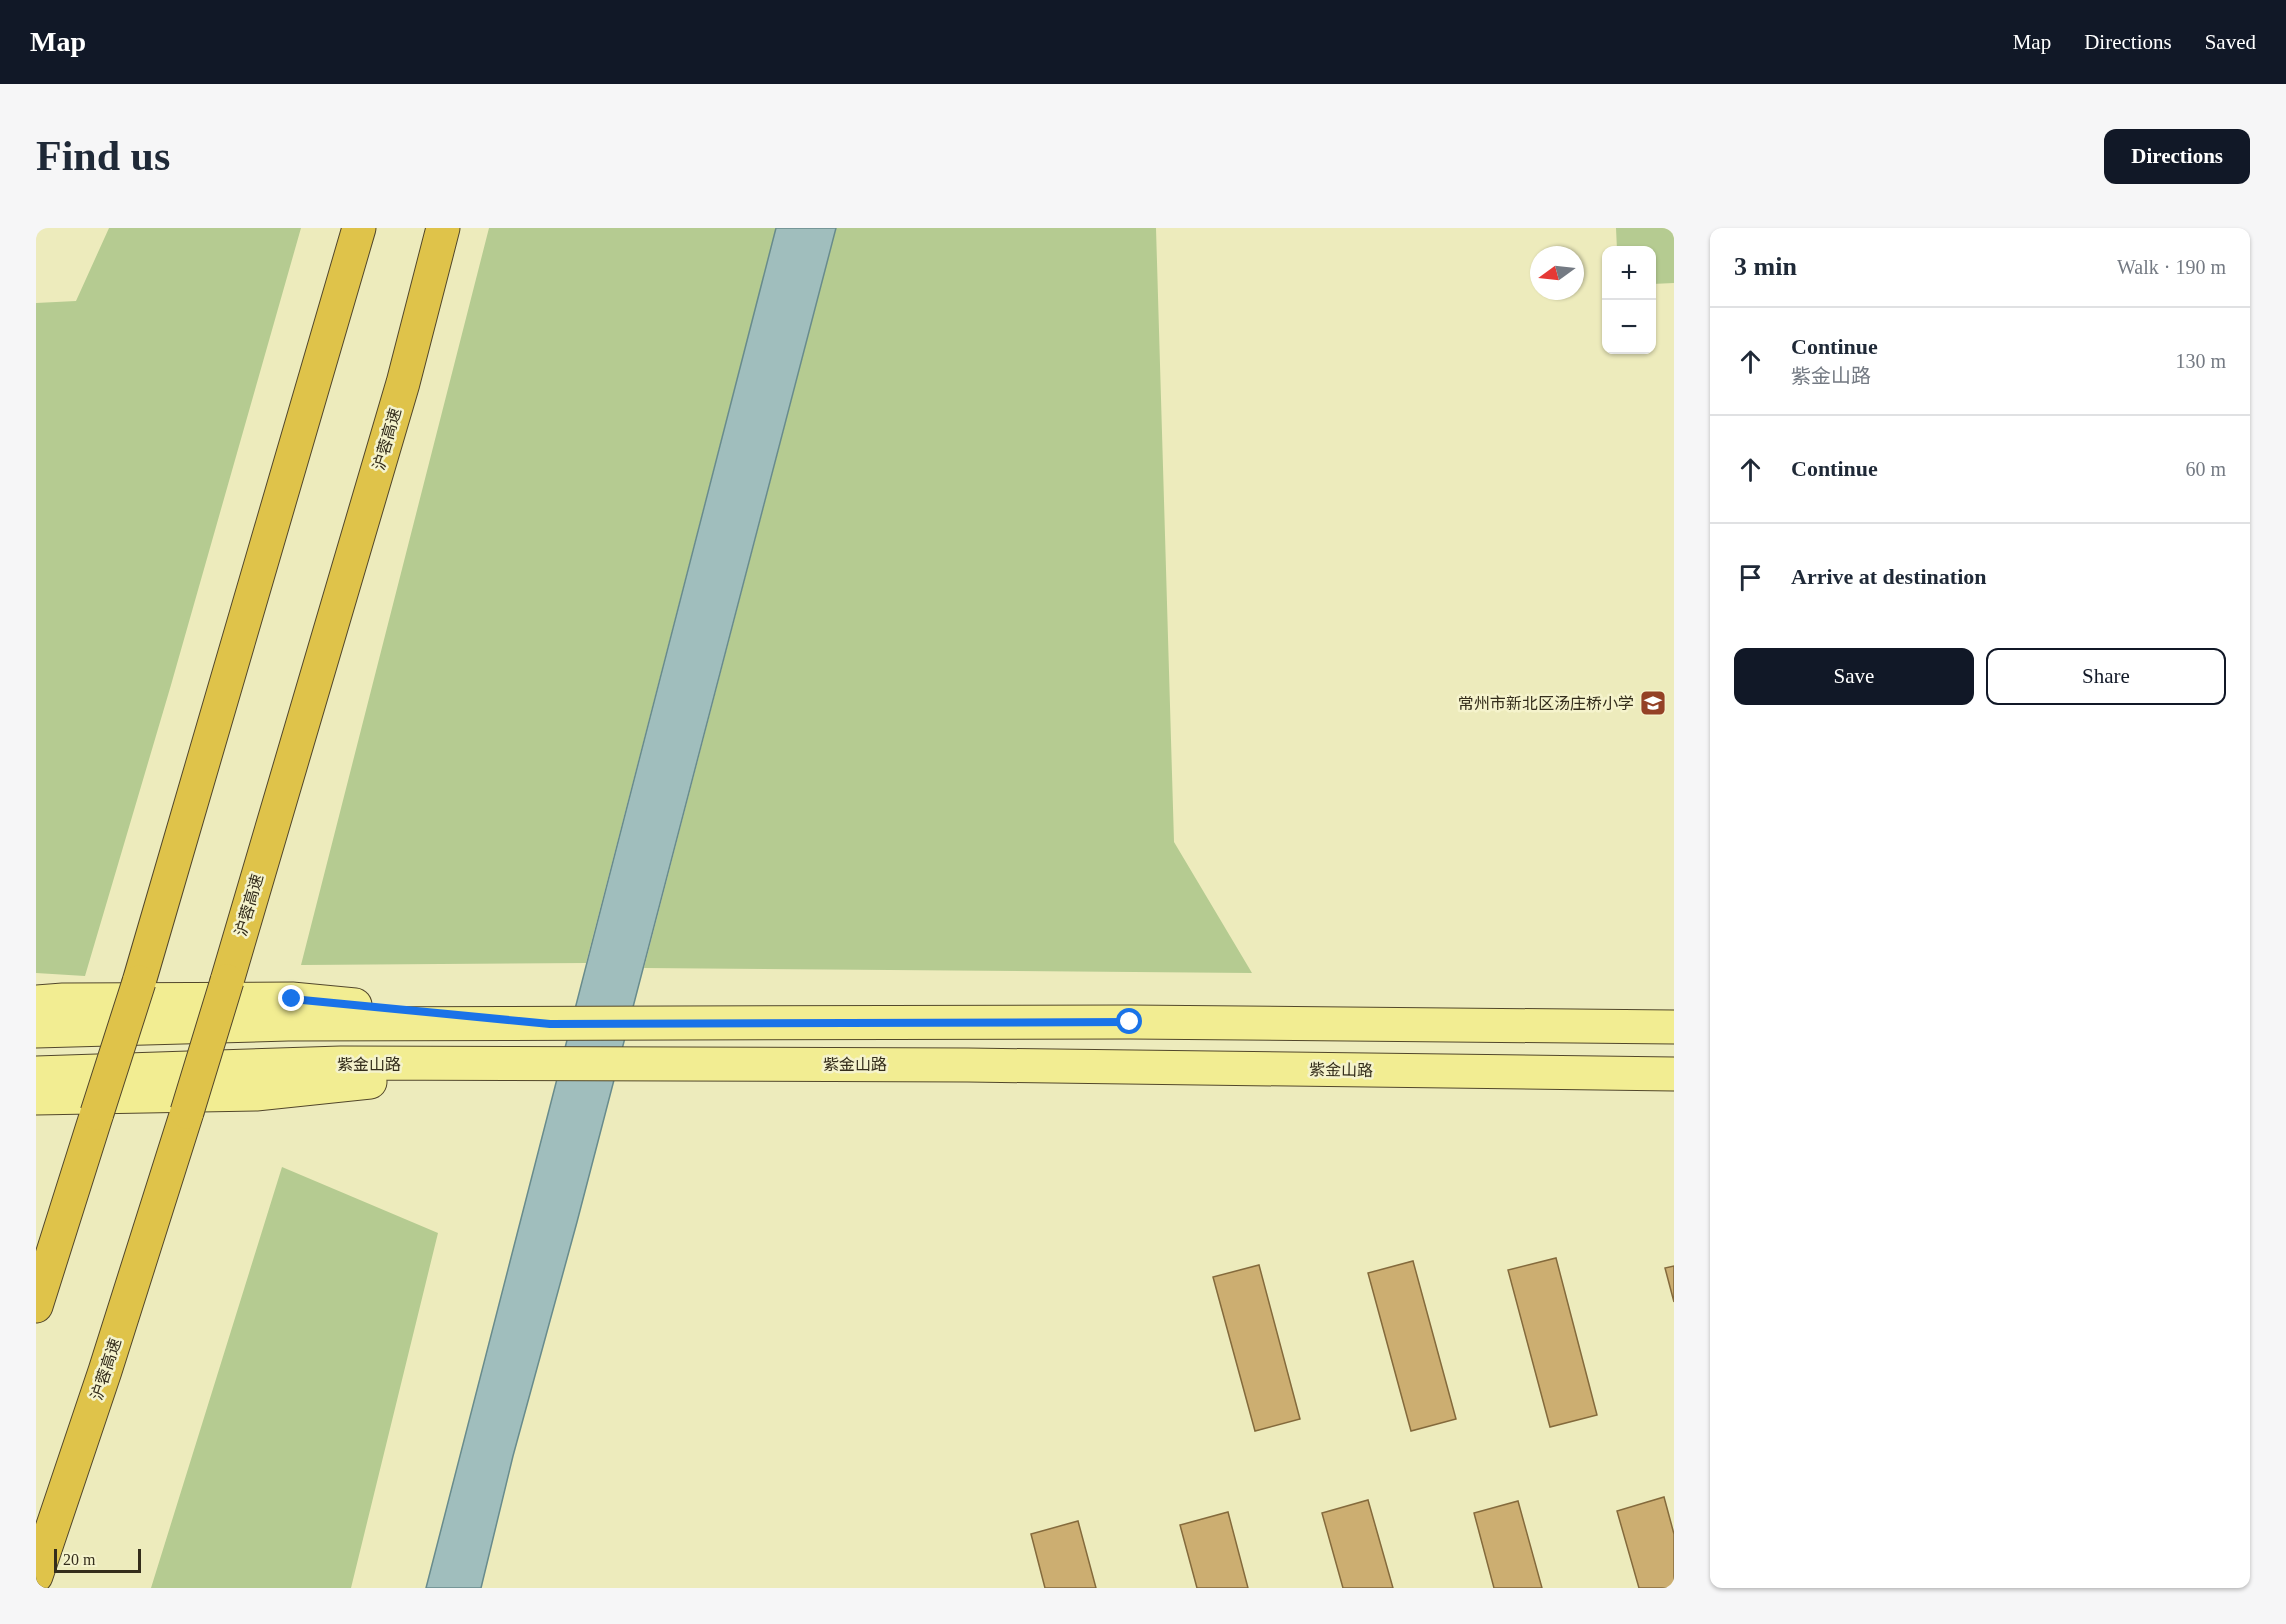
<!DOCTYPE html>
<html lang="en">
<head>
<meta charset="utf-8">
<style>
	body { margin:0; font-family:"Times New Roman","Noto Sans SC",serif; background:#f6f6f7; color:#1f2937 }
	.controls { position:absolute; right:18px; top:18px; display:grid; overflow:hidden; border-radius:12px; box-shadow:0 2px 4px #0004 }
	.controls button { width:54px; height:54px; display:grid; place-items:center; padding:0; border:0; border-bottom:2px solid #e0e1e3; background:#fff; color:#1f2937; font:30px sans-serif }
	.compass { position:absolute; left:1494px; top:18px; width:54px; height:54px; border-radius:50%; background:#fff; box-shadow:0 2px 4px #0004; rotate:255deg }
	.scale { position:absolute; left:18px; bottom:15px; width:87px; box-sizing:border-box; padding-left:6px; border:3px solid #342d1b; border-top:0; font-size:16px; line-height:21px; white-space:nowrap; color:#342d1b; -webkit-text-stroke:4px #f5f3cc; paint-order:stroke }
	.stop { position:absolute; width:18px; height:18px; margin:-14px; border:4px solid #1a73e8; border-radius:50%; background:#fff }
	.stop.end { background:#1a73e8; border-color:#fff; box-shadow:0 2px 6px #0008 }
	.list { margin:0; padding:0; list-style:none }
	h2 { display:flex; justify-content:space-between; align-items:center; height:78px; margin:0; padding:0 24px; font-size:26px }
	h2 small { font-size:20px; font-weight:400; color:#747a83 }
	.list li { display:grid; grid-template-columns:39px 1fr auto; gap:18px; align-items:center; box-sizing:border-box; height:108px; padding:0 24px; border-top:2px solid #e0e1e3 }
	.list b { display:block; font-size:22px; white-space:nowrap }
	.list p { margin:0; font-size:20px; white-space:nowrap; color:#747a83 }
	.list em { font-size:20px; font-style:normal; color:#747a83 }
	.actions { display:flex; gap:12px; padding:18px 24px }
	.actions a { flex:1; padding:14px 0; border:2px solid #111827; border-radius:12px; text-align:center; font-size:21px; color:#111827 }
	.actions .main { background:#111827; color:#fff }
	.icon { flex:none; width:33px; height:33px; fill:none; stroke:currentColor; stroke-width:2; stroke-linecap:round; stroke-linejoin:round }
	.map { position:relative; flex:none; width:1638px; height:1360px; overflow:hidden; border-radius:12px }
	header { display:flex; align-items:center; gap:36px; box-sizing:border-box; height:84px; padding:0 30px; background:#111827; color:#fff }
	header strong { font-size:28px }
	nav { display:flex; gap:33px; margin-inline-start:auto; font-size:21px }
	.intro { display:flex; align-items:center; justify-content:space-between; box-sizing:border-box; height:144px; padding:0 36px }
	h1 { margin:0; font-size:42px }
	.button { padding:15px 27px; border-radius:12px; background:#111827; color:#fff; font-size:21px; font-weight:700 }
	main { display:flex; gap:36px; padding:0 36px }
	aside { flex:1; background:#fff; border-radius:12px; box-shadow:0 2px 4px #0004 }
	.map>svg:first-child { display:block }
	.green { fill:#b5cb91 }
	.water { fill:#a0bebd; stroke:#688b8c; stroke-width:1.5 }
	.building { fill:#ccae71; stroke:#846a3c; stroke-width:1.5 }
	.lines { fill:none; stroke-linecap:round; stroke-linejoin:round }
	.major-casing { stroke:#52472b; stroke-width:35 }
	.highway-casing { stroke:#52472b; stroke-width:35 }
	.major { stroke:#f2ed92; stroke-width:33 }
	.highway { stroke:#dfc34a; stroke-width:33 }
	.highway-bridge-casing { stroke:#52472b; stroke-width:35; stroke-linecap:butt }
	.highway-bridge { stroke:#dfc34a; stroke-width:33 }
	.route { stroke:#1a73e8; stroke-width:8 }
	.labels { text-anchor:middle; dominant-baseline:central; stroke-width:5; stroke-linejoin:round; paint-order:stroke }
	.street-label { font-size:16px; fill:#342d1b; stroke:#f5f3cc }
	.poi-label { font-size:16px; fill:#342d1b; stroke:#f5f3cc; text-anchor:end }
</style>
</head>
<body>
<header>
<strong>Map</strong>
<nav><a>Map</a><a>Directions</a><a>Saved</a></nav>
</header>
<div class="intro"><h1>Find us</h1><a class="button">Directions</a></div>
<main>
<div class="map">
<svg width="1638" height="1360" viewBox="0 0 1638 1360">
	<rect width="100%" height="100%" fill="#edebbc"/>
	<!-- green -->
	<path class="green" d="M73,0h192l-130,457 -86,291 -49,-3v-670l40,-2z
		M453,0h287l-190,735 -285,2z
		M800,0h320l18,614 78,131 -608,-5z
		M1580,0h58v55l-22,1v-34h-35z
		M246,939l156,66 -87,355h-200z"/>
	<!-- water -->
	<path class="water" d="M740,0h60l-259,994 -64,234 -32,132h-55z"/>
	<!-- building -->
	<path class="building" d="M1520,1030l41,157 -47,12 -42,-157z
		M1377,1033l43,158 -45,12 -43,-158z
		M1223,1037l41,154 -45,12 -42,-154z
		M1638,1038v36l-9,-34z
		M1628,1269l10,37v54h-35l-22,-77z
		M1332,1272l25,88h-50l-21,-75z
		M1482,1273l24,87h-48l-20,-75z
		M1192,1284l20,76h-51l-17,-63z
		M1042,1293l18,67h-51l-14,-54z"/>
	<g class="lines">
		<defs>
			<path id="major" d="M0,774l27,-2 229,-1 63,6
				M0,803l252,-7 842,-2 544,5
				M0,845l305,-10 627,2 706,9
				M0,870l220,-4 114,-12"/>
			<path id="highway" d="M191,753l176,-598 40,-155
				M103,754l220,-754
				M0,1078l61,-193
				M0,1348l69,-205 82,-259"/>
		</defs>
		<!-- major casing -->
		<use href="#major" class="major-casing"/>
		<!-- highway casing -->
		<use href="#highway" class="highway-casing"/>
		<!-- major -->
		<use href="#major" class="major"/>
		<!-- highway -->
		<use href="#highway" class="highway"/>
		<defs>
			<path id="highway-bridge" d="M151,884l40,-131
				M61,885l42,-131"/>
		</defs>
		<!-- highway-bridge casing -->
		<use href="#highway-bridge" class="highway-bridge-casing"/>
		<!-- highway-bridge -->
		<use href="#highway-bridge" class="highway-bridge"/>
	</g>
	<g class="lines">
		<!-- route -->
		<path class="route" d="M256,771l258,25 580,-2"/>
	</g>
	<!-- icons -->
	<defs>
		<symbol id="school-square" viewBox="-11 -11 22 22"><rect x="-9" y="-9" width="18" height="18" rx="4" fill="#944126" stroke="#f5f3cc"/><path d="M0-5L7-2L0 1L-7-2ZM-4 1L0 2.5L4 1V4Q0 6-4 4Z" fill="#fff"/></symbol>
	</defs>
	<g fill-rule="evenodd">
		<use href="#school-square" x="1602" y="460" width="30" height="30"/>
	</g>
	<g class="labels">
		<!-- street labels -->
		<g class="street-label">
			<text transform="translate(351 211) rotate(-74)">沪蓉高速</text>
			<text transform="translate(213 677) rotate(-74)">沪蓉高速</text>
			<text x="333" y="836">紫金山路</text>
			<text x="819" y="836">紫金山路</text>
			<text transform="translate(1305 842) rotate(1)">紫金山路</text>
			<text transform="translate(70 1141) rotate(-72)">沪蓉高速</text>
		</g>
		<!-- poi labels -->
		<g class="poi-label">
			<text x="1598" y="475">常州市新北区汤庄桥小学</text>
		</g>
	</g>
</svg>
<div class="controls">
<button>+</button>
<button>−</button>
</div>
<svg class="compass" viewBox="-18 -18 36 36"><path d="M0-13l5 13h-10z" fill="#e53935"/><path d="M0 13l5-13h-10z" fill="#747a83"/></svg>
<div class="scale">20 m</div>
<div class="stop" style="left:1094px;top:794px"></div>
<div class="stop end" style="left:256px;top:771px"></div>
</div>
<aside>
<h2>3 min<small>Walk · 190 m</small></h2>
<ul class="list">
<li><svg class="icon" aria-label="ahead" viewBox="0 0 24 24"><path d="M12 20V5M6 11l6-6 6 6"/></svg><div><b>Continue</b><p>紫金山路</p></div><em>130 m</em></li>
<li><svg class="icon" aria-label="ahead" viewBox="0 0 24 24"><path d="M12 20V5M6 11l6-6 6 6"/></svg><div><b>Continue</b></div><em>60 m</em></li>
<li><svg class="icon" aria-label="arrive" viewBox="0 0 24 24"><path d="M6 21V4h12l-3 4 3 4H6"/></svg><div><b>Arrive at destination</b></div></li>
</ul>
<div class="actions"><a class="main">Save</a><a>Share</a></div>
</aside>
</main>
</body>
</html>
